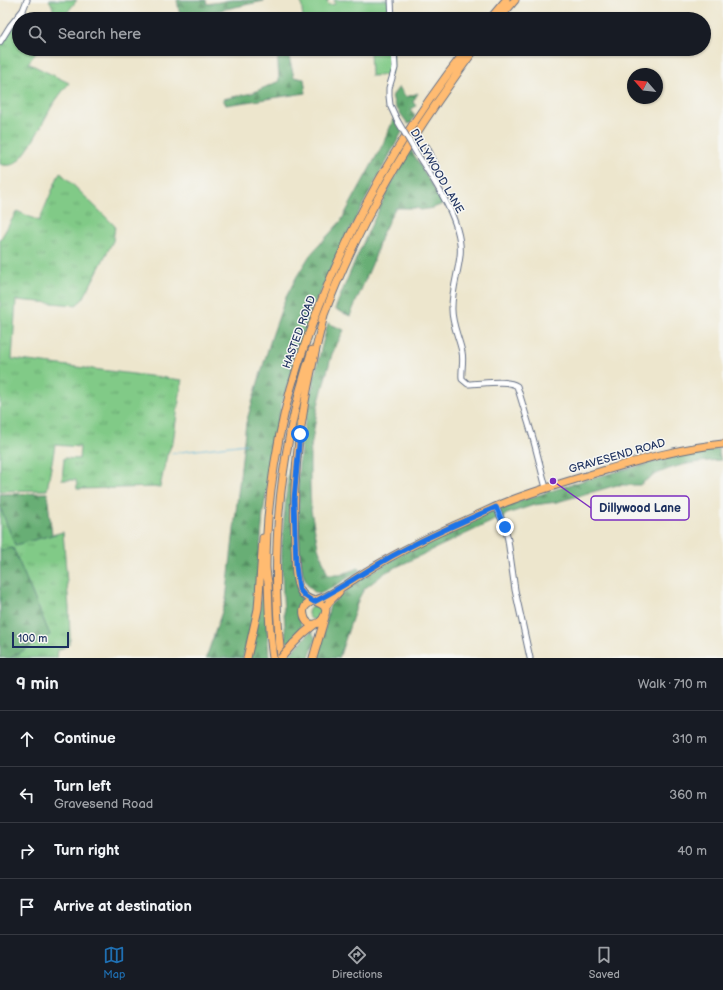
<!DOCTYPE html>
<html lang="en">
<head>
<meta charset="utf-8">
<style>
	body { margin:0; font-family:"Balsamiq Sans",sans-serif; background:#242831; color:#f1f3f6 }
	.compass { position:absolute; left:627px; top:68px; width:36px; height:36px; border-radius:50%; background:#171b24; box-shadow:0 1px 3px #0004; rotate:298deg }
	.scale { position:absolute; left:12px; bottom:10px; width:57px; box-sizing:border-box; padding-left:4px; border:2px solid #1b2f5e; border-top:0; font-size:11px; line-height:14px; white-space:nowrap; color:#1b2f5e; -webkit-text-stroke:3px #f6f6f2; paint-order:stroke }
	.stop { position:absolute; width:12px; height:12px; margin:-9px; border:3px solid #1a73e8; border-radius:50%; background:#fff }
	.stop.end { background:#1a73e8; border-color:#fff; box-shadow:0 1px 4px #0008 }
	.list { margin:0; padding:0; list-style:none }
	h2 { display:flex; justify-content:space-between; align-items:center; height:52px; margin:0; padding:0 16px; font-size:17px }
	h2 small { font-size:13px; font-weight:400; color:#9ea1a6 }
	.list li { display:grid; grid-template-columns:26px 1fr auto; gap:12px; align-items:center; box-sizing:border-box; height:56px; padding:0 16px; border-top:1px solid #363941 }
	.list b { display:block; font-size:15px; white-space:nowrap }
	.list p { margin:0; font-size:13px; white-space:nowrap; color:#9ea1a6 }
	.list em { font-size:13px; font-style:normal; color:#9ea1a6 }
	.icon { flex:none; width:22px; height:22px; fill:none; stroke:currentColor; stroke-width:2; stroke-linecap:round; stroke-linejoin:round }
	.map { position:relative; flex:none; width:723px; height:658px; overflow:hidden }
	.search { position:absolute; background:#171b24; box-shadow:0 1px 3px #0004; left:12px; right:12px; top:12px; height:44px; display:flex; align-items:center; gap:10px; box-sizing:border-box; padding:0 14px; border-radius:22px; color:#9ea1a6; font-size:15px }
	.sheet { height:276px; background:#171b24 }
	nav { display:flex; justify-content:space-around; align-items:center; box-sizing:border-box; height:56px; border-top:1px solid #363941; background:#171b24; font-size:11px; color:#9ea1a6 }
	nav a { display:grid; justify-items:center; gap:2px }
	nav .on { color:#1f6fb2 }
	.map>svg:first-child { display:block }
	.grass { fill:url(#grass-tufts); stroke:#4e7c72 }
	.forest { fill:url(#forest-firs); stroke:#426e69 }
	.garden { fill:#81ca87; stroke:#4e7c72 }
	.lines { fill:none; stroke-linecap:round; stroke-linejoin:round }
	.stream { stroke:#60b5dc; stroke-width:1 }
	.minor-casing { stroke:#646f85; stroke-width:7 }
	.major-casing { stroke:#646f85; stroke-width:9 }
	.minor { stroke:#fff; stroke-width:5 }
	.major { stroke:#ffbb71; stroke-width:7 }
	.minor-bridge-casing { stroke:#646f85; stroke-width:7; stroke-linecap:butt }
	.major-bridge-casing { stroke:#646f85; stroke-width:9; stroke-linecap:butt }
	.minor-bridge { stroke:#fff; stroke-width:5 }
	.major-bridge { stroke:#ffbb71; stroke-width:7 }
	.route { stroke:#1a73e8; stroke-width:5 }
	.labels { text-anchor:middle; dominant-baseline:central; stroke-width:3; stroke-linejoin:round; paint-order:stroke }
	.street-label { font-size:11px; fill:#1b2f5e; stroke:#f6f6f2 }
	.leader { fill:none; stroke:#7b2cbf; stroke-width:1.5 }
	.callout-dot { fill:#7b2cbf; stroke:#f6f6f2; stroke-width:1.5 }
	.callout { fill:#f6f6f2; stroke:#7b2cbf; stroke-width:1.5 }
	.callout-label { font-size:12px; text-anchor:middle; font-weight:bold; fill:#1b2f5e }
</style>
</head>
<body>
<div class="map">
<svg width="723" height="658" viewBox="0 0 723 658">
	<defs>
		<pattern id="grass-tufts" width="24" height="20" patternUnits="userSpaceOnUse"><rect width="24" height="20" fill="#81ca87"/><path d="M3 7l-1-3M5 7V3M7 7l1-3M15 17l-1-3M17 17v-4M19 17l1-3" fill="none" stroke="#69a472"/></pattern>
		<pattern id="forest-firs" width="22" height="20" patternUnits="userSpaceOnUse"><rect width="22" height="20" fill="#68ae74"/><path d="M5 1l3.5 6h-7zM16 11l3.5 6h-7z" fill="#558e62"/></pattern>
	</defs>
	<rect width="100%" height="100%" fill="#f6f6f2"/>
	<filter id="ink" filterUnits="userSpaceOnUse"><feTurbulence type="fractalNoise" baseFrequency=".025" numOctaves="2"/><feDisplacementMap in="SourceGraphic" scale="8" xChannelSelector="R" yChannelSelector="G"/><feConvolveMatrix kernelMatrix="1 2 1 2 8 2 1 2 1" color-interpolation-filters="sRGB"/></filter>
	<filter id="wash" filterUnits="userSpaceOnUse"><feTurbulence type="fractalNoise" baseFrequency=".012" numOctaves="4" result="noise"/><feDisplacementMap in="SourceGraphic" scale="16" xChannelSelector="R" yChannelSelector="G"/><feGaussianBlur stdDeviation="0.9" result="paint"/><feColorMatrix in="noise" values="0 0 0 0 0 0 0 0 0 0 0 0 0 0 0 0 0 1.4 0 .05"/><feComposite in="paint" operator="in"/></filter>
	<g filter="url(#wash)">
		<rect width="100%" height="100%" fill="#ede6cd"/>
		<!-- grass -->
		<path class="grass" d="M49,0h28l-15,19h-11c4,-7 2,-13 -2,-19z
			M31,11l19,8h-31l4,-6 5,3z
			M19,19v30h20l-11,14 41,20c-6,8 -12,15 -17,23 -9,15 -23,48 -37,57 -4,3 -11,3 -15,1v-118z
			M60,172l55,54 -2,15 -30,58 -7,6 -60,-5 -4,59 170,21 -9,62 -6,13 -7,32 -83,2 -1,-9h-14l2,-22 15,1 1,-12 -25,-2 -8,45 -47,1v-251l17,-29 22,10z
			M304,391l-9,63 -4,-1 5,-31z
			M0,507l15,38 48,-13 6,76 1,31 -1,6 -11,5 -1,8h-47l40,-23 -37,-87 -13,2z
			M308 613a7 7 0 1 1 14 0a7 7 0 1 1-14 0Z"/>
		<!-- forest -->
		<path class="forest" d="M177,0h29l1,4 25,-4h32v1l-62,13 -22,2z
			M277,49h10l7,28 10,2 2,14 -80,12 -3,-6 29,-6 27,-12z
			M399,87l7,10 12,-4 -5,9 3,4 -5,4 4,6 -4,7 -3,1 -13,-18 -3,-10z
			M394,118l8,14 -44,82 -23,46 -23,51 -30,91 -19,111 -6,76 -6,39 -8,30h-37l20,-58 20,-177 25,-84 14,-40 12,-23 13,-21 31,-34 42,-77z
			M410,148l33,56 -10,4 -12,2 -4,-2h-22l-14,28 -6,21 -25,59 -15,-7c22,-55 47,-109 75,-161z
			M328,323l16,7 -12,24 -14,51 -8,49v32l1,24 7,37 10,28h12l18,-7 3,2 -29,18 -13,6c-21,-7 -19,-44 -20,-63 0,-18 -1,-37 -1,-55 1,-18 4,-37 7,-54 6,-34 14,-66 23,-99z
			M718,449l3,11c-28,2 -59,6 -81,25h-23l-60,17 -23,3 -27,9 -3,2 -1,4h-8l-109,52 -22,17 -5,9 -20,60h-21l12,-53 20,-18 25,-17 32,-19 88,-42 93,-30 113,-29z
			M291,453l4,1 3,135 4,11 -3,10 2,16 -4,8 -5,7 -6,1c-2,-32 -5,-65 -4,-98 2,-30 5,-61 9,-91z
			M47,493l5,42 -37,10 -15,-38v-13z
			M13,548l37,87 -40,23h-10v-108z
			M265,590l4,68h-19l12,-64z
			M312,632l4,7 -7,19h-22l22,-25z"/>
		<!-- garden -->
		<path class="garden" d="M301,0h28l-2,1 1,4 7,-1 -1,-4h55l1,13 -42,6h-45z
			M370,49h22c1,8 3,20 -3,26l-18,1z"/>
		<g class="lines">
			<!-- stream -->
			<path class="stream" d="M172,453l74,-9"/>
		</g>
	</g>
	<g filter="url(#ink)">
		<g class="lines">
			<defs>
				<path id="minor" d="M391,0l1,19
					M0,42l10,-16 13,-16 4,-10
					M394,49l1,19 -6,20v8l1,9 7,15
					M427,147c4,9 15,28 13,38l-3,1
					M417,154c17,26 47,70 43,102 -2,17 -8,34 -8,51 -1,16 7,30 10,45 2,9 -1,18 0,27l6,5c13,0 39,-5 49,2l16,52 13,50
					M496,507l9,20 3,13 7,50 15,68"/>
				<path id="major" d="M490,19l16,-19
					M499,19l16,-19
					M324,315c-8,33 -16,65 -21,99 -8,44 -10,89 -8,134 1,13 -1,30 5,42 6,13 21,9 26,19 -1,17 -20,21 -22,6 -1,-4 0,-9 4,-11 5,-4 13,-6 19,-8 9,-5 18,-10 26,-16 37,-25 77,-44 118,-62 14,-6 27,-13 41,-18 29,-11 58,-19 87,-28 41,-12 81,-24 124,-28
					M322,320c29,-78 69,-151 116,-219 12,-17 24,-35 37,-52
					M325,608l4,-6 10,-10
					M293,644l11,-11 11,-9
					M247,658l11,-49 5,-71
					M273,658c-4,-25 -4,-50 -5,-76 -1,-5 -2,-11 -2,-16 0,-63 12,-141 32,-201 37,-114 95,-222 169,-316
					M281,658c-11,-104 -2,-209 31,-308
					M313,658l12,-41"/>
			</defs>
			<!-- minor casing -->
			<use href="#minor" class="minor-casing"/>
			<!-- major casing -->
			<use href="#major" class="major-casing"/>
			<!-- minor -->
			<use href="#minor" class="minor"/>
			<!-- major -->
			<use href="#major" class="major"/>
			<defs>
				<path id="minor-bridge" d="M397,120l20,34"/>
				<path id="major-bridge" d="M281,658l12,-14"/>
			</defs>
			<!-- minor-bridge casing -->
			<use href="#minor-bridge" class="minor-bridge-casing"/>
			<!-- major-bridge casing -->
			<use href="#major-bridge" class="major-bridge-casing"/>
			<!-- minor-bridge -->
			<use href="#minor-bridge" class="minor-bridge"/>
			<!-- major-bridge -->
			<use href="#major-bridge" class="major-bridge"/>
		</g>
	</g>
	<g class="lines" filter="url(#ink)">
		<!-- route -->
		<path class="route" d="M300,434l-6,66 2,66 3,23 6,7 9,6c28,-14 54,-33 82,-48 32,-18 66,-32 100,-47l9,20"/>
	</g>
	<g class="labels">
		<!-- street labels -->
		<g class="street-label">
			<text transform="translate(437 171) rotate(60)">DILLYWOOD LANE</text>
			<text transform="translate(299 332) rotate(-70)">HASTED ROAD</text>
			<text transform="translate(617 456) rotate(-16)">GRAVESEND ROAD</text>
		</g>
	</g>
	<!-- callouts -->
	<path class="leader" d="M553 481L591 508"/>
	<circle class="callout-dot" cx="553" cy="481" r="4"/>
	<rect class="callout" x="591" y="496" width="98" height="24" rx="4"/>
	<g class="callout-label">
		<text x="640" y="512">Dillywood Lane</text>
	</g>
</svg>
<svg class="compass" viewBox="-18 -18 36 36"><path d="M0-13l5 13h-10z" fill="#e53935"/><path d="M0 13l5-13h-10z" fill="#9ea1a6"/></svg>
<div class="scale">100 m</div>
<div class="stop" style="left:300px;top:434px"></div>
<div class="stop end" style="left:505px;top:527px"></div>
<div class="search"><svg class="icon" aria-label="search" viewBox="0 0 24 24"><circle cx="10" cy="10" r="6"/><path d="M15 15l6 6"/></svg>Search here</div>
</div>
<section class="sheet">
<h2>9 min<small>Walk · 710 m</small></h2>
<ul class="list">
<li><svg class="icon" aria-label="ahead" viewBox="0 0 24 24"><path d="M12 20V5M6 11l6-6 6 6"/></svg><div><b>Continue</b></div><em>310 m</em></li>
<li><svg class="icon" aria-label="left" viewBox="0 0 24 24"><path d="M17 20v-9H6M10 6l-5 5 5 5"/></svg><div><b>Turn left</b><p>Gravesend Road</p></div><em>360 m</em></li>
<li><svg class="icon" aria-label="right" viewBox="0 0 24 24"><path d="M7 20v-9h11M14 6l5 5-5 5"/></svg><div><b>Turn right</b></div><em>40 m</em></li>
<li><svg class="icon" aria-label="arrive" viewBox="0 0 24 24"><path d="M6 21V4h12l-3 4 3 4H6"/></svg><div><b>Arrive at destination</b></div></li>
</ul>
</section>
<nav>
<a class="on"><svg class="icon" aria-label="map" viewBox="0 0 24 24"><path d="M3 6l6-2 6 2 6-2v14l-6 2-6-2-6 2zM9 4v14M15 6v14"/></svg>Map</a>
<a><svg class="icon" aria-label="directions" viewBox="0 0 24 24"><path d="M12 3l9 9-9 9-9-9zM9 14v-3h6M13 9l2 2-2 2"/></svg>Directions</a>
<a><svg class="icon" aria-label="saved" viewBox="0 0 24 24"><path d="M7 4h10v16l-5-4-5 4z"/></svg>Saved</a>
</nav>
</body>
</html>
